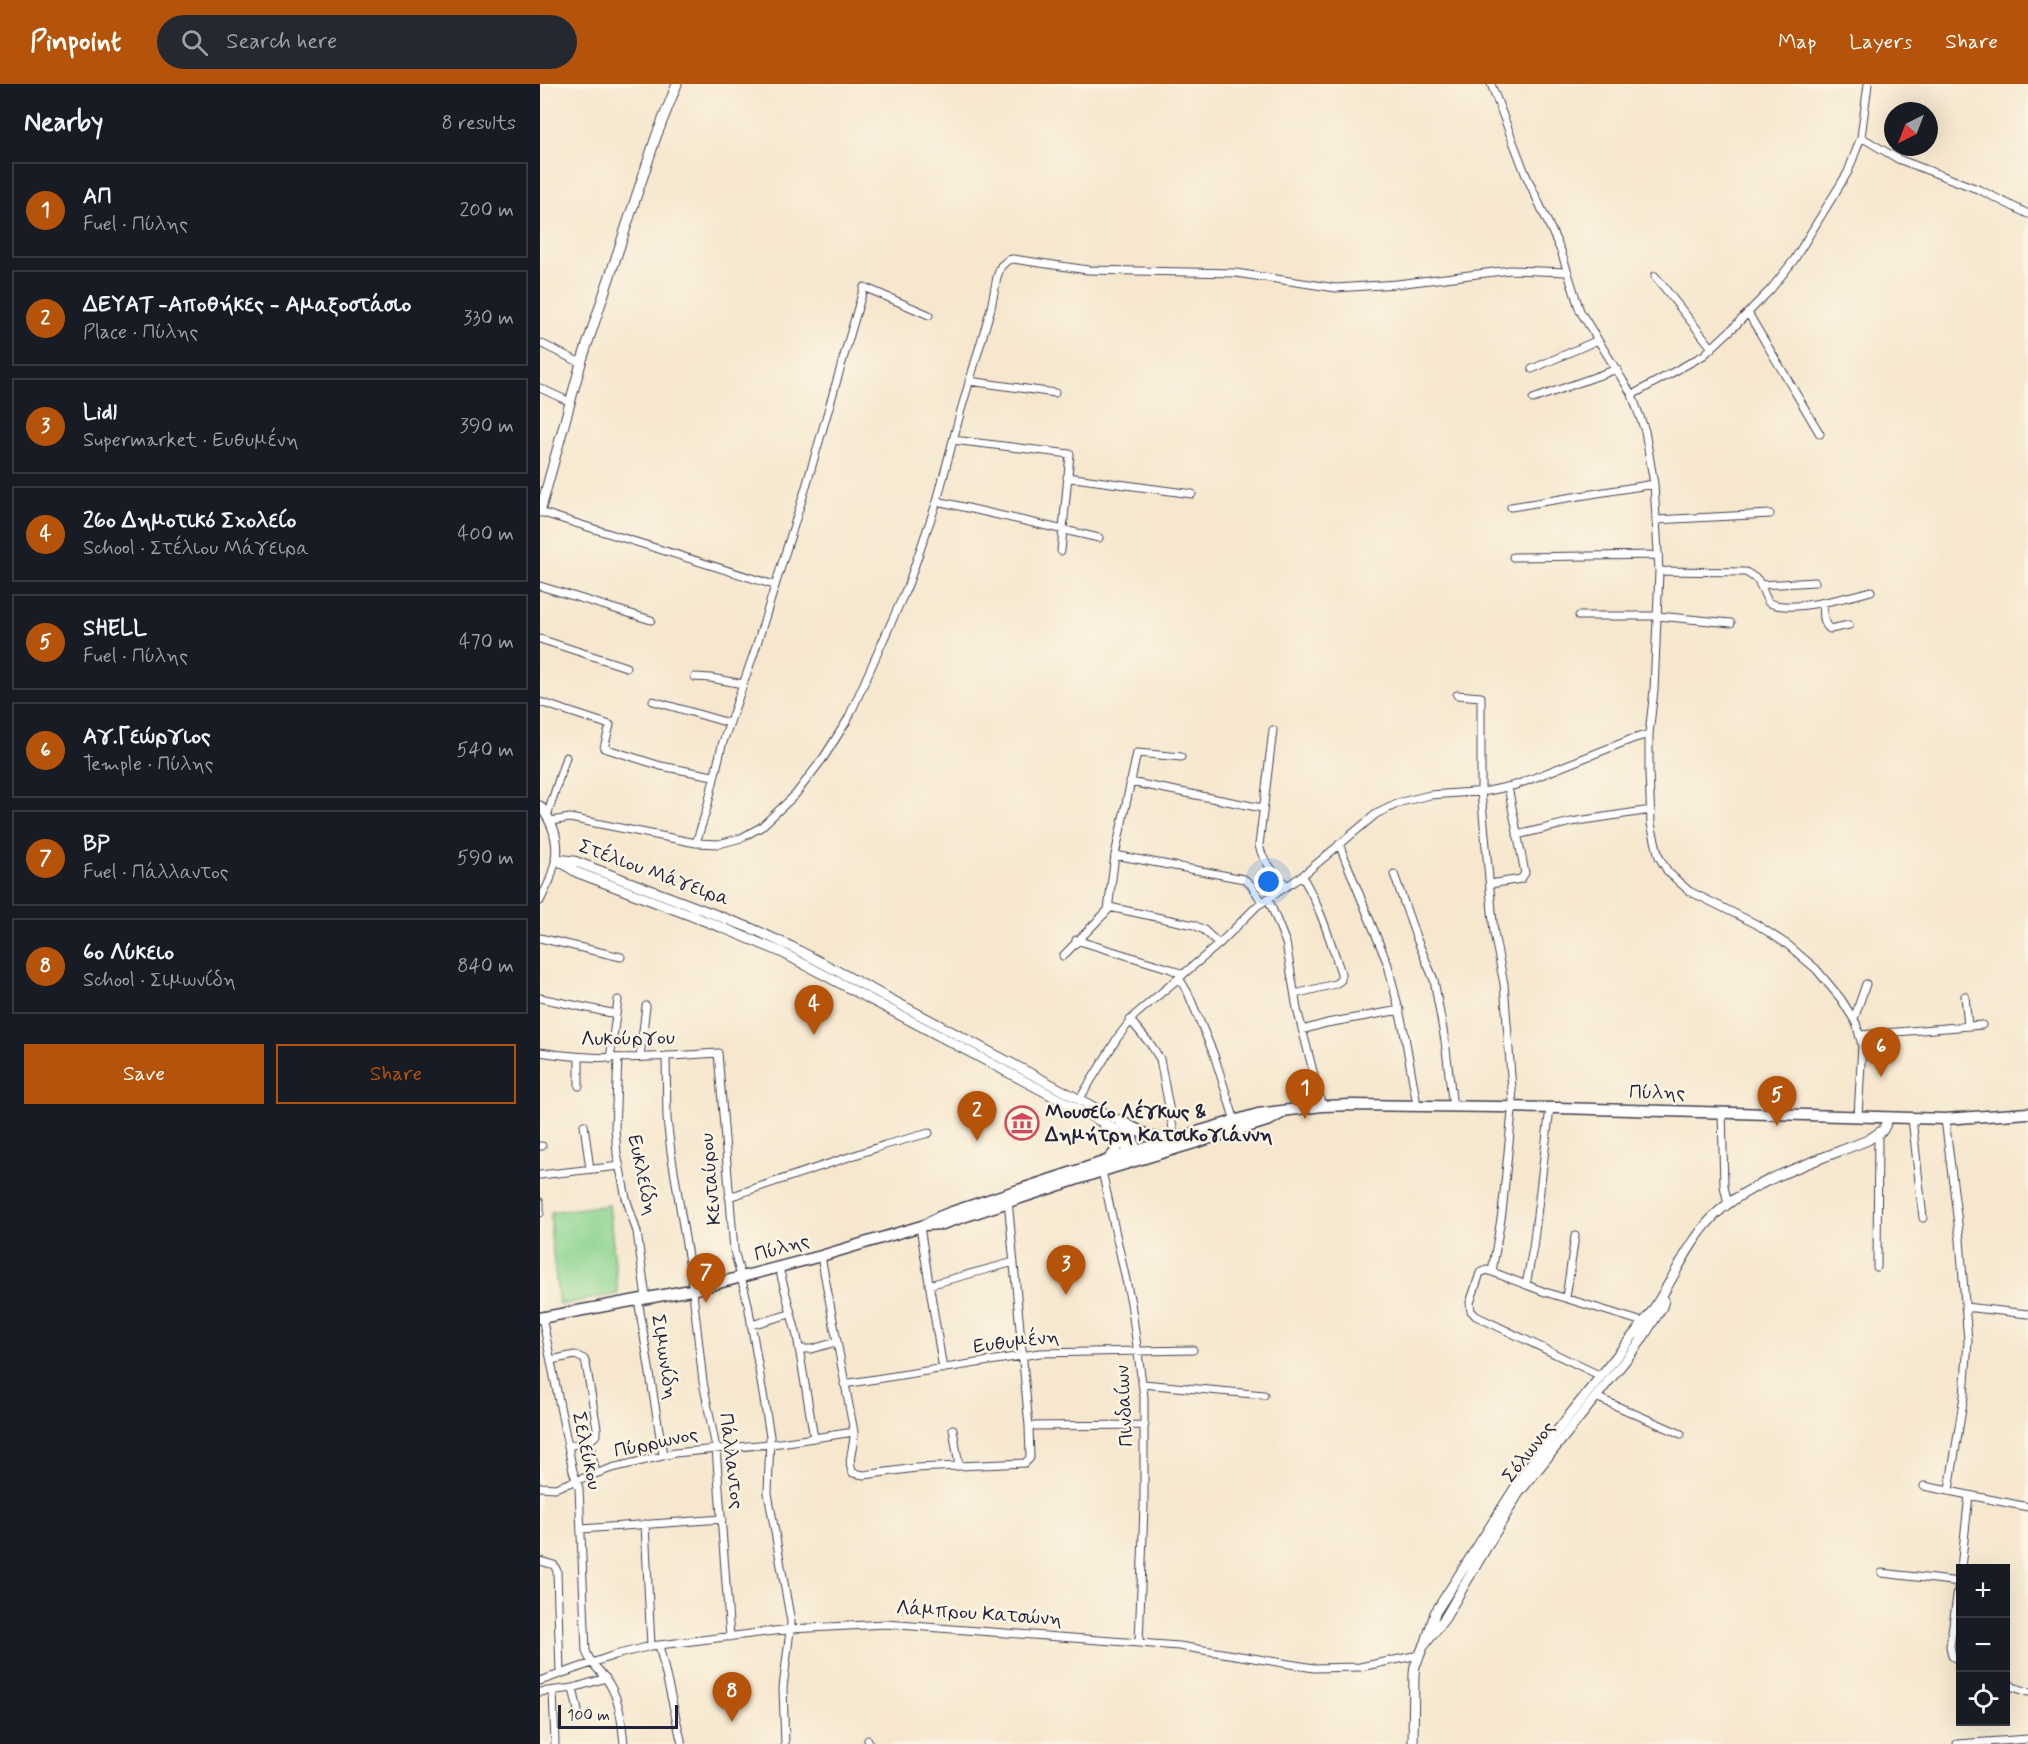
<!DOCTYPE html>
<html lang="en">
<head>
<meta charset="utf-8">
<style>
	body { margin:0; font-family:Mynerve,sans-serif; background:#242831; color:#f1f3f6 }
	.controls { position:absolute; right:18px; bottom:18px; display:grid; overflow:hidden; border-radius:0px; box-shadow:0 6px 24px #0002 }
	.controls button { width:54px; height:54px; display:grid; place-items:center; padding:0; border:0; border-bottom:2px solid #363941; background:#171b24; color:#f1f3f6; font:30px sans-serif }
	.compass { position:absolute; left:1344px; top:18px; width:54px; height:54px; border-radius:50%; background:#171b24; box-shadow:0 6px 24px #0002; rotate:222deg }
	.scale { position:absolute; left:18px; bottom:15px; width:120px; box-sizing:border-box; padding-left:6px; border:3px solid #22223b; border-top:0; font-size:16px; line-height:21px; white-space:nowrap; color:#22223b; -webkit-text-stroke:4px #fcf5e5; paint-order:stroke }
	.you { position:absolute; left:729px; top:798px; width:21px; height:21px; margin:-15px; border:4px solid #fff; border-radius:50%; background:#1a73e8; box-shadow:0 0 0 9px #1a73e833 }
	.badge { display:grid; place-items:center; width:39px; height:39px; border-radius:50%; background:#b45309; color:#fff; font-size:20px; font-weight:700 }
	.pin { position:absolute; translate:-50% -50px; filter:drop-shadow(0 2px 3px #0008) }
	.pin::after { content:''; position:absolute; top:32px; width:21px; height:18px; background:inherit; clip-path:polygon(0 0,100% 0,50% 100%) }
	.list { margin:0; padding:0; list-style:none }
	h2 { display:flex; justify-content:space-between; align-items:center; height:78px; margin:0; padding:0 24px; font-size:26px }
	h2 small { font-size:20px; font-weight:400; color:#9ea1a6 }
	.list li { display:grid; grid-template-columns:39px 1fr auto; gap:18px; align-items:center; box-sizing:border-box; height:96px; margin:0 12px 12px; padding:0 12px; border:2px solid #363941; border-radius:0px }
	.list b { display:block; font-size:22px; white-space:nowrap }
	.list p { margin:0; font-size:20px; white-space:nowrap; color:#9ea1a6 }
	.list em { font-size:20px; font-style:normal; color:#9ea1a6 }
	.actions { display:flex; gap:12px; padding:18px 24px }
	.actions a { flex:1; padding:14px 0; border:2px solid #b45309; border-radius:0px; text-align:center; font-size:21px; color:#b45309 }
	.actions .main { background:#b45309; color:#fff }
	.icon { flex:none; width:33px; height:33px; fill:none; stroke:currentColor; stroke-width:2; stroke-linecap:round; stroke-linejoin:round }
	.map { position:relative; flex:none; width:1488px; height:1660px; overflow:hidden }
	header { display:flex; align-items:center; gap:36px; box-sizing:border-box; height:84px; padding:0 30px; background:#b45309; color:#fff }
	header strong { font-size:28px }
	nav { display:flex; gap:33px; margin-inline-start:auto; font-size:21px }
	.search { width:420px; height:54px; background:#242831; display:flex; align-items:center; gap:15px; box-sizing:border-box; padding:0 21px; border-radius:33px; color:#9ea1a6; font-size:22px }
	main { display:flex }
	aside { flex:1; background:#171b24 }
	.map>svg:first-child { display:block }
	.green { fill:#8bd490; stroke:#567b66; stroke-width:1.5 }
	.lines { fill:none; stroke-linecap:round; stroke-linejoin:round }
	.street-casing { stroke:#424051; stroke-width:9 }
	.secondary-casing { stroke:#424051; stroke-width:11 }
	.primary-casing { stroke:#424051; stroke-width:13 }
	.street { stroke:#fff; stroke-width:7 }
	.secondary { stroke:#fff; stroke-width:9 }
	.primary { stroke:#fff; stroke-width:10 }
	.labels { text-anchor:middle; dominant-baseline:central; stroke-width:5; stroke-linejoin:round; paint-order:stroke }
	.street-label { font-size:20px; fill:#22223b; stroke:#fcf5e5 }
	.poi-label { font-size:20px; font-weight:bold; fill:#22223b; stroke:#fcf5e5; text-anchor:start }
</style>
</head>
<body>
<header>
<strong>Pinpoint</strong>
<div class="search"><svg class="icon" aria-label="search" viewBox="0 0 24 24"><circle cx="10" cy="10" r="6"/><path d="M15 15l6 6"/></svg>Search here</div>
<nav><a>Map</a><a>Layers</a><a>Share</a></nav>
</header>
<main>
<aside>
<h2>Nearby<small>8 results</small></h2>
<ul class="list">
<li><span class="badge">1</span><div><b>ΑΠ</b><p>Fuel · Πύλης</p></div><em>200 m</em></li>
<li><span class="badge">2</span><div><b>ΔΕΥΑΤ -Αποθήκες - Αμαξοστάσιο</b><p>Place · Πύλης</p></div><em>330 m</em></li>
<li><span class="badge">3</span><div><b>Lidl</b><p>Supermarket · Ευθυμένη</p></div><em>390 m</em></li>
<li><span class="badge">4</span><div><b>26ο Δημοτικό Σχολείο</b><p>School · Στέλιου Μάγειρα</p></div><em>400 m</em></li>
<li><span class="badge">5</span><div><b>SHELL</b><p>Fuel · Πύλης</p></div><em>470 m</em></li>
<li><span class="badge">6</span><div><b>Αγ.Γεώργιος</b><p>Temple · Πύλης</p></div><em>540 m</em></li>
<li><span class="badge">7</span><div><b>BP</b><p>Fuel · Πάλλαντος</p></div><em>590 m</em></li>
<li><span class="badge">8</span><div><b>6ο Λύκειο</b><p>School · Σιμωνίδη</p></div><em>840 m</em></li>
</ul>
<div class="actions"><a class="main">Save</a><a>Share</a></div>
</aside>
<div class="map">
<svg width="1488" height="1660" viewBox="0 0 1488 1660">
	<rect width="100%" height="100%" fill="#fcf5e5"/>
	<filter id="ink" filterUnits="userSpaceOnUse"><feTurbulence type="fractalNoise" baseFrequency=".0167" numOctaves="2"/><feDisplacementMap in="SourceGraphic" scale="12" xChannelSelector="R" yChannelSelector="G"/><feConvolveMatrix kernelMatrix="1 2 1 2 8 2 1 2 1" color-interpolation-filters="sRGB"/></filter>
	<filter id="wash" filterUnits="userSpaceOnUse"><feTurbulence type="fractalNoise" baseFrequency=".008" numOctaves="4" result="noise"/><feDisplacementMap in="SourceGraphic" scale="24" xChannelSelector="R" yChannelSelector="G"/><feGaussianBlur stdDeviation="1.35" result="paint"/><feColorMatrix in="noise" values="0 0 0 0 0 0 0 0 0 0 0 0 0 0 0 0 0 1.4 0 .05"/><feComposite in="paint" operator="in"/></filter>
	<g filter="url(#wash)">
		<rect width="100%" height="100%" fill="#f6e7ce"/>
		<!-- green -->
		<path class="green" d="M69,1121l9,89 -59,11 -8,-69v-24z"/>
	</g>
	<g filter="url(#ink)">
		<g class="lines">
			<defs>
				<path id="street" d="M951,0l34,89 36,78 19,60 52,84 13,36 9,53 5,87 -5,119 -5,44v38l2,52 8,33 9,15 21,19 67,33 32,21 28,24 25,30 15,24 6,22 -4,71
					M1321,53l37,22 82,31 48,24
					M1115,192l57,72
					M1208,229l72,121
					M0,259l41,20
					M992,285l66,-29
					M429,297l86,12
					M0,304l30,14
					M1092,311l72,-40 31,-29 36,-37 23,-29 54,-88 13,-35 7,-53
					M993,315l84,-30
					M413,356l117,14 -9,97
					M527,393l125,17
					M397,417l162,37
					M971,423l143,-23
					M0,428l234,73
					M1116,436l114,-6
					M973,473l146,-2
					M1119,487l87,1 12,8 10,22c19,12 81,-5 103,-11
					M1220,501l55,-3
					M0,502l111,34
					M1283,519c1,9 -1,21 7,26l19,-4
					M1039,532h79l73,7
					M0,555l86,28
					M155,593l16,1 32,6
					M917,611l24,2v95l13,141 10,51 9,118 -11,111 -10,59
					M113,617l76,22
					M0,618l70,23 -6,23 57,18 52,10
					M733,646l-14,115c3,16 17,29 28,41
					M590,698l132,26
					M7,732l19,-59
					M11,737l19,-3 126,25 23,1 22,-6 20,-11 34,-32 29,-38 24,-38 60,-134 29,-84 24,-91 30,-102 6,-31 4,-11 7,-6 5,-1 75,11 148,3 100,15 61,-4 113,-14 58,2
					M977,751l54,-13 80,-12
					M156,759l11,-35 15,-63 33,-95 50,-160 59,-203 65,28
					M799,760l49,121 16,66 13,74
					M575,771l129,24 7,6 11,17
					M854,790l22,63 18,43 11,61 8,66
					M950,800l31,-5 4,-6 -17,-86
					M728,814l18,45 11,66 25,97
					M0,817l10,-21 6,-21
					M569,823l85,18 10,5 15,14
					M0,854l81,19
					M536,856l95,29 12,6
					M523,872l45,-46 7,-55 22,-102 44,4
					M639,894l9,15 26,62 21,66
					M755,910l40,-10 6,-4v-7c-11,-33 -21,-67 -39,-97
					M1425,912l3,30
					M0,914l76,16
					M1314,935l12,-35
					M590,936l21,25 9,14 15,80
					M762,946l25,-7 73,-13
					M1320,951l122,-10
					M0,968c59,10 118,5 178,1l16,197 14,54 22,132 -2,57 23,129 -8,66 2,56
					M126,972l1,63 4,33 20,123 12,107 13,66 14,189
					M100,973l6,-51
					M78,974l-3,70 2,26 9,44 11,34 9,66
					M70,975l8,-59
					M39,1002v-29
					M539,1016l39,-63 17,-22 84,-71 38,-38 45,-30 74,-62 25,-12 29,-7 58,-4 28,-6 116,-46 17,-5
					M1182,1028l2,74 4,18
					M1372,1034l11,100
					M1405,1035l15,121 8,101 -4,55 -15,94
					M44,1041l6,44
					M0,1062h2
					M562,1087l29,132 13,94v109l-5,137
					M0,1091l80,-9
					M189,1113l156,-52 44,-12
					M0,1118v11
					M380,1143l23,142
					M281,1172l33,176c1,14 -8,29 -1,41l11,2 52,-7 109,-5 5,-5 -1,-32 -21,-226
					M1337,1183l1,-133
					M239,1184l18,68 17,102
					M389,1201l85,-23
					M986,1201l7,-37 17,-140
					M1026,1214l9,-62
					M98,1215l25,156
					M1425,1223l63,7
					M2,1233l31,154 6,17 7,163c4,14 17,21 24,34 10,17 12,39 14,59
					M211,1241l39,-11
					M259,1265h13l24,-7
					M11,1276l24,-5 9,4 2,5 11,64v7l-8,6 -21,5
					M1061,1292l-125,-60 -5,-5 -1,-8 10,-30 7,-3 58,22 98,30
					M304,1300l196,-31 153,-3
					M603,1300l121,11
					M1056,1313l85,37
					M489,1342l116,-1
					M413,1345l6,37
					M49,1357l7,32
					M1384,1402l104,21
					M0,1403l15,1 57,-20 63,-15 105,-10 74,-11
					M105,1440l6,122
					M41,1445l141,-10
					M0,1477l14,4 3,6 3,103
					M1421,1484l8,-73
					M1342,1489l78,9
					M1420,1491l-10,71 2,10 8,5
					M119,1561l23,99
					M1466,1596l7,7 15,5
					M0,1597l75,-26 36,-9 140,-17 95,-5 293,22 135,22 46,-1 59,-12
					M33,1604l5,23
					M13,1607l2,53
					M0,1608l33,-4 33,-10
					M328,1656l1,4
					M1417,1660l71,-5"/>
				<path id="secondary" d="M0,428l41,-149 75,-226 21,-53
					M0,722c13,16 19,33 16,53
					M16,775l18,2 179,68 39,18 328,174 12,14 6,23
					M16,775l20,13 145,55 60,25 334,177 9,11 6,20
					M886,1558l9,-29 94,-147 122,-153c21,-31 36,-69 62,-96 33,-35 109,-58 155,-77l15,-10 6,-13
					M873,1660l1,-70 1,-8 8,-19 22,-29 73,-124 122,-152 22,-35 2,-7"/>
				<path id="primary" d="M580,1037l31,16 16,3
					M563,1039c14,11 21,23 6,36
					M385,1141l14,-8 13,-5 218,-72 88,-26 64,-8 31,-1 206,3 353,10 33,1 83,-6
					M0,1234l156,-29 125,-33 104,-31 17,-1 160,-53 168,-51 12,-7"/>
			</defs>
			<!-- street casing -->
			<use href="#street" class="street-casing"/>
			<!-- secondary casing -->
			<use href="#secondary" class="secondary-casing"/>
			<!-- primary casing -->
			<use href="#primary" class="primary-casing"/>
			<!-- street -->
			<use href="#street" class="street"/>
			<!-- secondary -->
			<use href="#secondary" class="secondary"/>
			<!-- primary -->
			<use href="#primary" class="primary"/>
		</g>
	</g>
	<!-- icons -->
	<defs>
		<symbol id="museum-ring" viewBox="-11 -11 22 22"><circle r="9.5" fill="#fcf5e5" stroke="#d1495b" stroke-width="1.5"/><path d="M0-6L6-3V-2H-6V-3ZM-5-1h2V3h-2ZM-1-1h2V3h-2ZM3-1h2V3H3ZM-6 4H6V6H-6Z" fill="#d1495b"/></symbol>
	</defs>
	<g fill-rule="evenodd">
		<use href="#museum-ring" x="463" y="1020" width="38" height="38"/>
	</g>
	<g class="labels">
		<!-- street labels -->
		<g class="street-label">
			<text transform="translate(114 789) rotate(20)">Στέλιου Μάγειρα</text>
			<text transform="translate(88 955) rotate(-1)">Λυκούργου</text>
			<text transform="translate(1117 1009) rotate(1)">Πύλης</text>
			<text transform="translate(102 1091) rotate(78)">Ευκλείδη</text>
			<text transform="translate(171 1095) rotate(-95)">Κενταύρου</text>
			<text transform="translate(242 1164) rotate(-16)">Πύλης</text>
			<text transform="translate(476 1258) rotate(-7)">Ευθυμένη</text>
			<text transform="translate(124 1273) rotate(81)">Σιμωνίδη</text>
			<text transform="translate(585 1322) rotate(-93)">Πινδαίων</text>
			<text transform="translate(116 1359) rotate(-12)">Πύρρωνος</text>
			<text transform="translate(46 1367) rotate(78)">Σελεύκου</text>
			<text transform="translate(989 1368) rotate(-52)">Σόλωνος</text>
			<text transform="translate(191 1377) rotate(83)">Πάλλαντος</text>
			<text transform="translate(439 1530) rotate(4)">Λάμπρου Κατσώνη</text>
		</g>
		<!-- poi labels -->
		<g class="poi-label">
			<text x="505" y="1028">Μουσείο Λέγκως &amp;<tspan x="505" dy="23">Δημήτρη Κατσικογιάννη</tspan></text>
		</g>
	</g>
</svg>
<div class="controls">
<button>+</button>
<button>−</button>
<button><svg class="icon" aria-label="locate" viewBox="0 0 24 24"><circle cx="12" cy="12" r="6"/><path d="M12 2v4M12 18v4M2 12h4M18 12h4"/></svg></button>
</div>
<svg class="compass" viewBox="-18 -18 36 36"><path d="M0-13l5 13h-10z" fill="#e53935"/><path d="M0 13l5-13h-10z" fill="#9ea1a6"/></svg>
<div class="scale">100 m</div>
<div class="you"></div>
<div class="pin badge" style="left:765px;top:1035px">1</div>
<div class="pin badge" style="left:437px;top:1057px">2</div>
<div class="pin badge" style="left:526px;top:1211px">3</div>
<div class="pin badge" style="left:274px;top:951px">4</div>
<div class="pin badge" style="left:1237px;top:1042px">5</div>
<div class="pin badge" style="left:1341px;top:993px">6</div>
<div class="pin badge" style="left:166px;top:1219px">7</div>
<div class="pin badge" style="left:192px;top:1638px">8</div>
</div>
</main>
</body>
</html>
